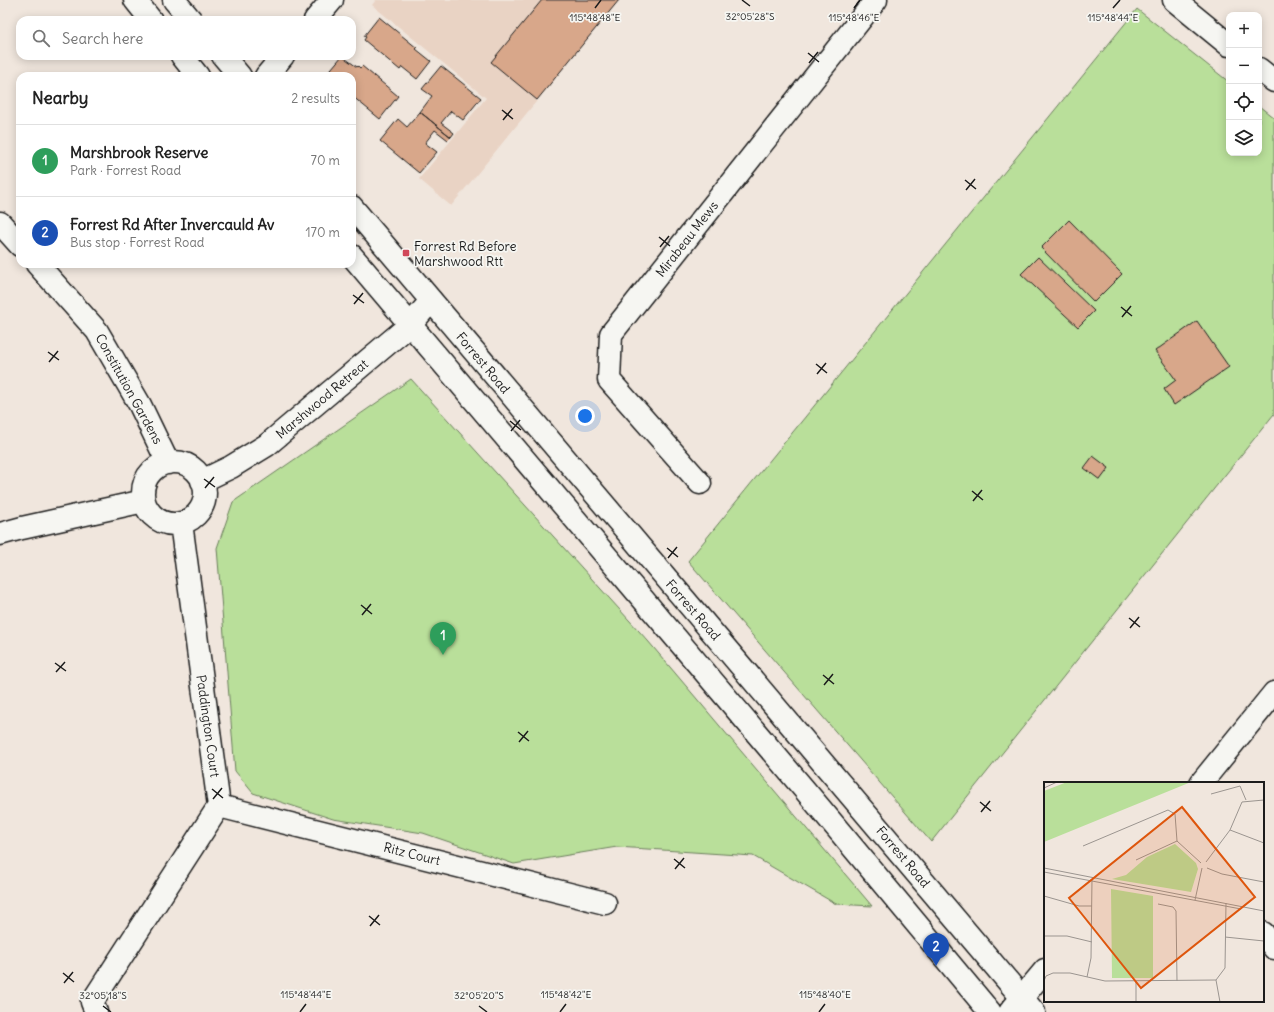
<!DOCTYPE html>
<html lang="en">
<head>
<meta charset="utf-8">
<style>
	body { margin:0; font-family:Delius,sans-serif; background:#f2f2f2; color:#222 }
	.controls { position:absolute; right:12px; top:12px; display:grid; overflow:hidden; border-radius:8px; box-shadow:0 2px 10px #0003 }
	.controls button { width:36px; height:36px; display:grid; place-items:center; padding:0; border:0; border-bottom:1px solid #e0e0e0; background:#fff; color:#222; font:20px sans-serif }
	.you { position:absolute; left:585px; top:416px; width:14px; height:14px; margin:-10px; border:3px solid #fff; border-radius:50%; background:#1a73e8; box-shadow:0 0 0 6px #1a73e833 }
	.badge { display:grid; place-items:center; width:26px; height:26px; border-radius:50%; background:#d1495b; color:#fff; font-size:13px; font-weight:700 }
	.pin { position:absolute; translate:-50% -33px; filter:drop-shadow(0 1px 2px #0008) }
	.pin::after { content:''; position:absolute; top:21px; width:14px; height:12px; background:inherit; clip-path:polygon(0 0,100% 0,50% 100%) }
	.list { margin:0; padding:0; list-style:none }
	h2 { display:flex; justify-content:space-between; align-items:center; height:52px; margin:0; padding:0 16px; font-size:17px }
	h2 small { font-size:13px; font-weight:400; color:#767676 }
	.list li { display:grid; grid-template-columns:26px 1fr auto; gap:12px; align-items:center; box-sizing:border-box; height:72px; padding:0 16px; border-top:1px solid #e0e0e0 }
	.list b { display:block; font-size:15px; white-space:nowrap }
	.list p { margin:0; font-size:13px; white-space:nowrap; color:#767676 }
	.list em { font-size:13px; font-style:normal; color:#767676 }
	.icon { flex:none; width:22px; height:22px; fill:none; stroke:currentColor; stroke-width:2; stroke-linecap:round; stroke-linejoin:round }
	.map { position:relative; flex:none; width:1274px; height:1012px; overflow:hidden }
	.search { position:absolute; background:#fff; box-shadow:0 2px 10px #0003; left:16px; top:16px; width:340px; height:44px; display:flex; align-items:center; gap:10px; box-sizing:border-box; padding:0 14px; border-radius:12px; color:#767676; font-size:15px }
	.panel { position:absolute; background:#fff; box-shadow:0 2px 10px #0003; left:16px; top:72px; width:340px; height:196px; border-radius:12px }
	.map>svg:first-child { display:block }
	.built { fill:#e9d3c4 }
	.green { fill:#b9df9a; stroke:#6a7e5b }
	.building { fill:#d8a78a; stroke:#1c1c1c }
	.lines { fill:none; stroke-linecap:round; stroke-linejoin:round }
	.street-casing { stroke:#1c1c1c; stroke-width:25 }
	.secondary-casing { stroke:#1c1c1c; stroke-width:25 }
	.street { stroke:#f6f6f2; stroke-width:22 }
	.secondary { stroke:#f6f6f2; stroke-width:22 }
	.ticks { fill:none; stroke:#1c1c1c; stroke-width:1.5 }
	.poi-dot { fill:#d1495b; stroke:#f6f6f2; stroke-width:1.5 }
	.labels { text-anchor:middle; dominant-baseline:central; stroke-width:3.5; stroke-linejoin:round; paint-order:stroke }
	.street-label { font-size:13px; fill:#1c1c1c; stroke:#f6f6f2 }
	.poi-label { font-size:13px; fill:#1c1c1c; stroke:#f6f6f2; text-anchor:start }
	.inset-road { fill:none; stroke:#9b9590; stroke-width:1 }
	.view { fill:#de560d; fill-opacity:0.15; stroke:#de560d; stroke-width:2 }
	.inset-edge { fill:none; stroke:#1c1c1c; stroke-width:2 }
	.ticks-label { font-size:10px; text-anchor:middle; fill:#1c1c1c; stroke:#f6f6f2; stroke-width:3.5; stroke-linejoin:round; paint-order:stroke }
</style>
</head>
<body>
<div class="map">
<svg width="1274" height="1012" viewBox="0 0 1274 1012">
	<rect width="100%" height="100%" fill="#f0e6dd"/>
	<filter id="ink" filterUnits="userSpaceOnUse"><feTurbulence type="fractalNoise" baseFrequency=".025" numOctaves="2"/><feDisplacementMap in="SourceGraphic" scale="8" xChannelSelector="R" yChannelSelector="G"/><feConvolveMatrix kernelMatrix="1 2 1 2 8 2 1 2 1" color-interpolation-filters="sRGB"/></filter>
	<g filter="url(#ink)">
		<!-- built -->
		<path class="built" d="M376,0h243l-168,206 -32,-27 67,-81 -114,-93z"/>
		<!-- green -->
		<path class="green" d="M1137,9l92,73v71h30v-47l15,12v296l-343,428 -243,-281z
			M411,379l237,262 224,265 -36,-2 -83,-48 -136,-9 -103,17 -91,-31 -90,-14 -80,-26 -18,-22 -18,-223 16,-46z"/>
		<!-- building -->
		<path class="building" d="M542,0h77l-82,100 -46,-38z
			M379,17l38,31 -1,1 15,12 -14,18 -15,-12 -2,3 -36,-30 2,-3 -2,-1z
			M342,56l15,11 1,-1 2,2 2,-2 36,30 -18,23 -28,-23v-20l-26,-1z
			M441,66l40,32 -18,22 -12,-9 -10,12 13,10 -3,4 -31,-25 12,-16 -10,-7z
			M420,112l31,25 -3,3 -13,-10 -10,13 12,9 -18,21 -39,-32 18,-22 9,8z
			M1069,220l53,54 -28,28 -53,-54z
			M1038,257l56,54 -16,16 -57,-53z
			M1197,321l32,46 -55,38 -10,-16 12,-9 -21,-29z
			M1093,456l16,12 -9,12 -16,-12z"/>
		<g class="lines">
			<defs>
				<path id="street" d="M1174,0l55,45
					M315,20l17,-20
					M1259,69l15,12
					M266,76l17,-20
					M0,223l20,22
					M37,264l60,67 43,74 28,58
					M143 493a31 31 0 1 1 62 0a31 31 0 1 1-62 0Z
					M202,481l29,-14 36,-22 144,-121 20,-23
					M700,483l-91,-103 2,-46 265,-334
					M0,534l22,-6 122,-27
					M1201,783l73,-90
					M219,806l386,97
					M1263,933l11,15
					M96,1012l-4,-10 127,-196 -38,-283
					M1010,1012l35,-42"/>
				<path id="secondary" d="M135,0l16,20
					M174,0l17,20
					M182,56l16,20
					M223,56l17,20
					M352,207l682,805
					M352,256l468,552 170,204"/>
			</defs>
			<!-- street casing -->
			<use href="#street" class="street-casing"/>
			<!-- secondary casing -->
			<use href="#secondary" class="secondary-casing"/>
			<!-- street -->
			<use href="#street" class="street"/>
			<!-- secondary -->
			<use href="#secondary" class="secondary"/>
		</g>
	</g>
	<!-- ticks -->
	<path class="ticks" d="M742,0l8,6M595,8l6,-8M854,8l6,-8M1113,8l7,-8M808,53l11,9M809,63l9,-11M502,110l11,9M503,120l9,-11M965,180l11,9M966,190l9,-11M659,237l11,9M660,247l9,-11M353,295l11,8M354,304l9,-11M1121,307l11,9M1122,317l9,-11M48,352l11,8M49,362l9,-11M816,364l11,9M817,374l9,-11M510,421l11,9M511,431l9,-11M204,479l11,8M205,488l9,-11M972,491l11,9M973,501l9,-11M667,548l11,9M668,558l9,-11M361,605l11,9M362,615l9,-11M1129,618l11,9M1130,628l9,-11M55,663l11,8M56,672l9,-10M823,675l11,9M824,685l9,-11M518,732l11,9M519,742l9,-11M212,789l11,9M213,799l9,-11M980,802l11,9M981,812l9,-11M674,859l11,9M675,869l9,-11M369,916l11,9M370,926l9,-11M63,973l11,9M64,983l9,-11M103,1006l8,6M479,1006l8,6M300,1012l6,-8M560,1012l6,-8M819,1012l6,-8"/>
	<!-- markers -->
	<rect class="poi-dot" x="402" y="249" width="8" height="8" rx="2"/>
	<g class="labels">
		<!-- street labels -->
		<g class="street-label">
			<text transform="translate(687 239) rotate(-52)">Mirabeau Mews</text>
			<text transform="translate(483 363) rotate(50)">Forrest Road</text>
			<text transform="translate(129 389) rotate(61)">Constitution Gardens</text>
			<text transform="translate(322 399) rotate(-40)">Marshwood Retreat</text>
			<text transform="translate(693 610) rotate(49)">Forrest Road</text>
			<text transform="translate(208 726) rotate(82)">Paddington Court</text>
			<text transform="translate(412 854) rotate(14)">Ritz Court</text>
			<text transform="translate(903 857) rotate(50)">Forrest Road</text>
		</g>
		<!-- poi labels -->
		<g class="poi-label">
			<text x="414" y="246">Forrest Rd Before<tspan x="414" dy="15">Marshwood Rtt</tspan></text>
		</g>
	</g>
	<!-- overview -->
	<g transform="translate(1044 782)">
		<rect width="220" height="220" fill="#f0e6dd"/>
		<path d="M23,0h124l-147,60v-51zM131,62l21,19 2,6 -7,23 -79,-13 14,-4 21,-18zM67,107l42,7v82h-41z" fill="#b9df9a"/>
		<path class="inset-road" d="M0,6l13,-6M167,12l29,-8 6,14M186,48l34,13M39,64l85,-36 7,4 2,27 24,22M92,78l41,-19M162,80l24,-32 12,-28 22,-2M0,86l220,43M163,86l15,6 42,8M0,90l197,37M0,114l35,10h13M151,118l7,-32M114,122l15,3 3,4 1,70M0,154h23l25,6M181,155l39,4M43,195l4,-19 1,-79M172,198l4,22M0,199l2,-5 7,-3h17l35,8 111,-1 9,-12 1,-65M92,199v21"/>
		<path class="view" d="M138,25l73,90 -114,91 -72,-90z"/>
		<rect width="220" height="220" class="inset-edge"/>
	</g>
	<g class="ticks-label">
		<text x="750" y="20">32°05'28"S</text>
		<text x="595" y="21">115°48'48"E</text>
		<text x="854" y="21">115°48'46"E</text>
		<text x="1113" y="21">115°48'44"E</text>
		<text x="306" y="998">115°48'44"E</text>
		<text x="566" y="998">115°48'42"E</text>
		<text x="825" y="998">115°48'40"E</text>
		<text x="103" y="999">32°05'18"S</text>
		<text x="479" y="999">32°05'20"S</text>
	</g>
</svg>
<div class="controls">
<button>+</button>
<button>−</button>
<button><svg class="icon" aria-label="locate" viewBox="0 0 24 24"><circle cx="12" cy="12" r="6"/><path d="M12 2v4M12 18v4M2 12h4M18 12h4"/></svg></button>
<button><svg class="icon" aria-label="layers" viewBox="0 0 24 24"><path d="M12 4l9 5-9 5-9-5zM3 14l9 5 9-5"/></svg></button>
</div>
<div class="you"></div>
<div class="pin badge" style="left:443px;top:655px;background:#2e9e5b">1</div>
<div class="pin badge" style="left:936px;top:966px;background:#1a4fb4">2</div>
<div class="search"><svg class="icon" aria-label="search" viewBox="0 0 24 24"><circle cx="10" cy="10" r="6"/><path d="M15 15l6 6"/></svg>Search here</div>
<section class="panel">
<h2>Nearby<small>2 results</small></h2>
<ul class="list">
<li><span class="badge" style="background:#2e9e5b">1</span><div><b>Marshbrook Reserve</b><p>Park · Forrest Road</p></div><em>70 m</em></li>
<li><span class="badge" style="background:#1a4fb4">2</span><div><b>Forrest Rd After Invercauld Av</b><p>Bus stop · Forrest Road</p></div><em>170 m</em></li>
</ul>
</section>
</div>
</body>
</html>
